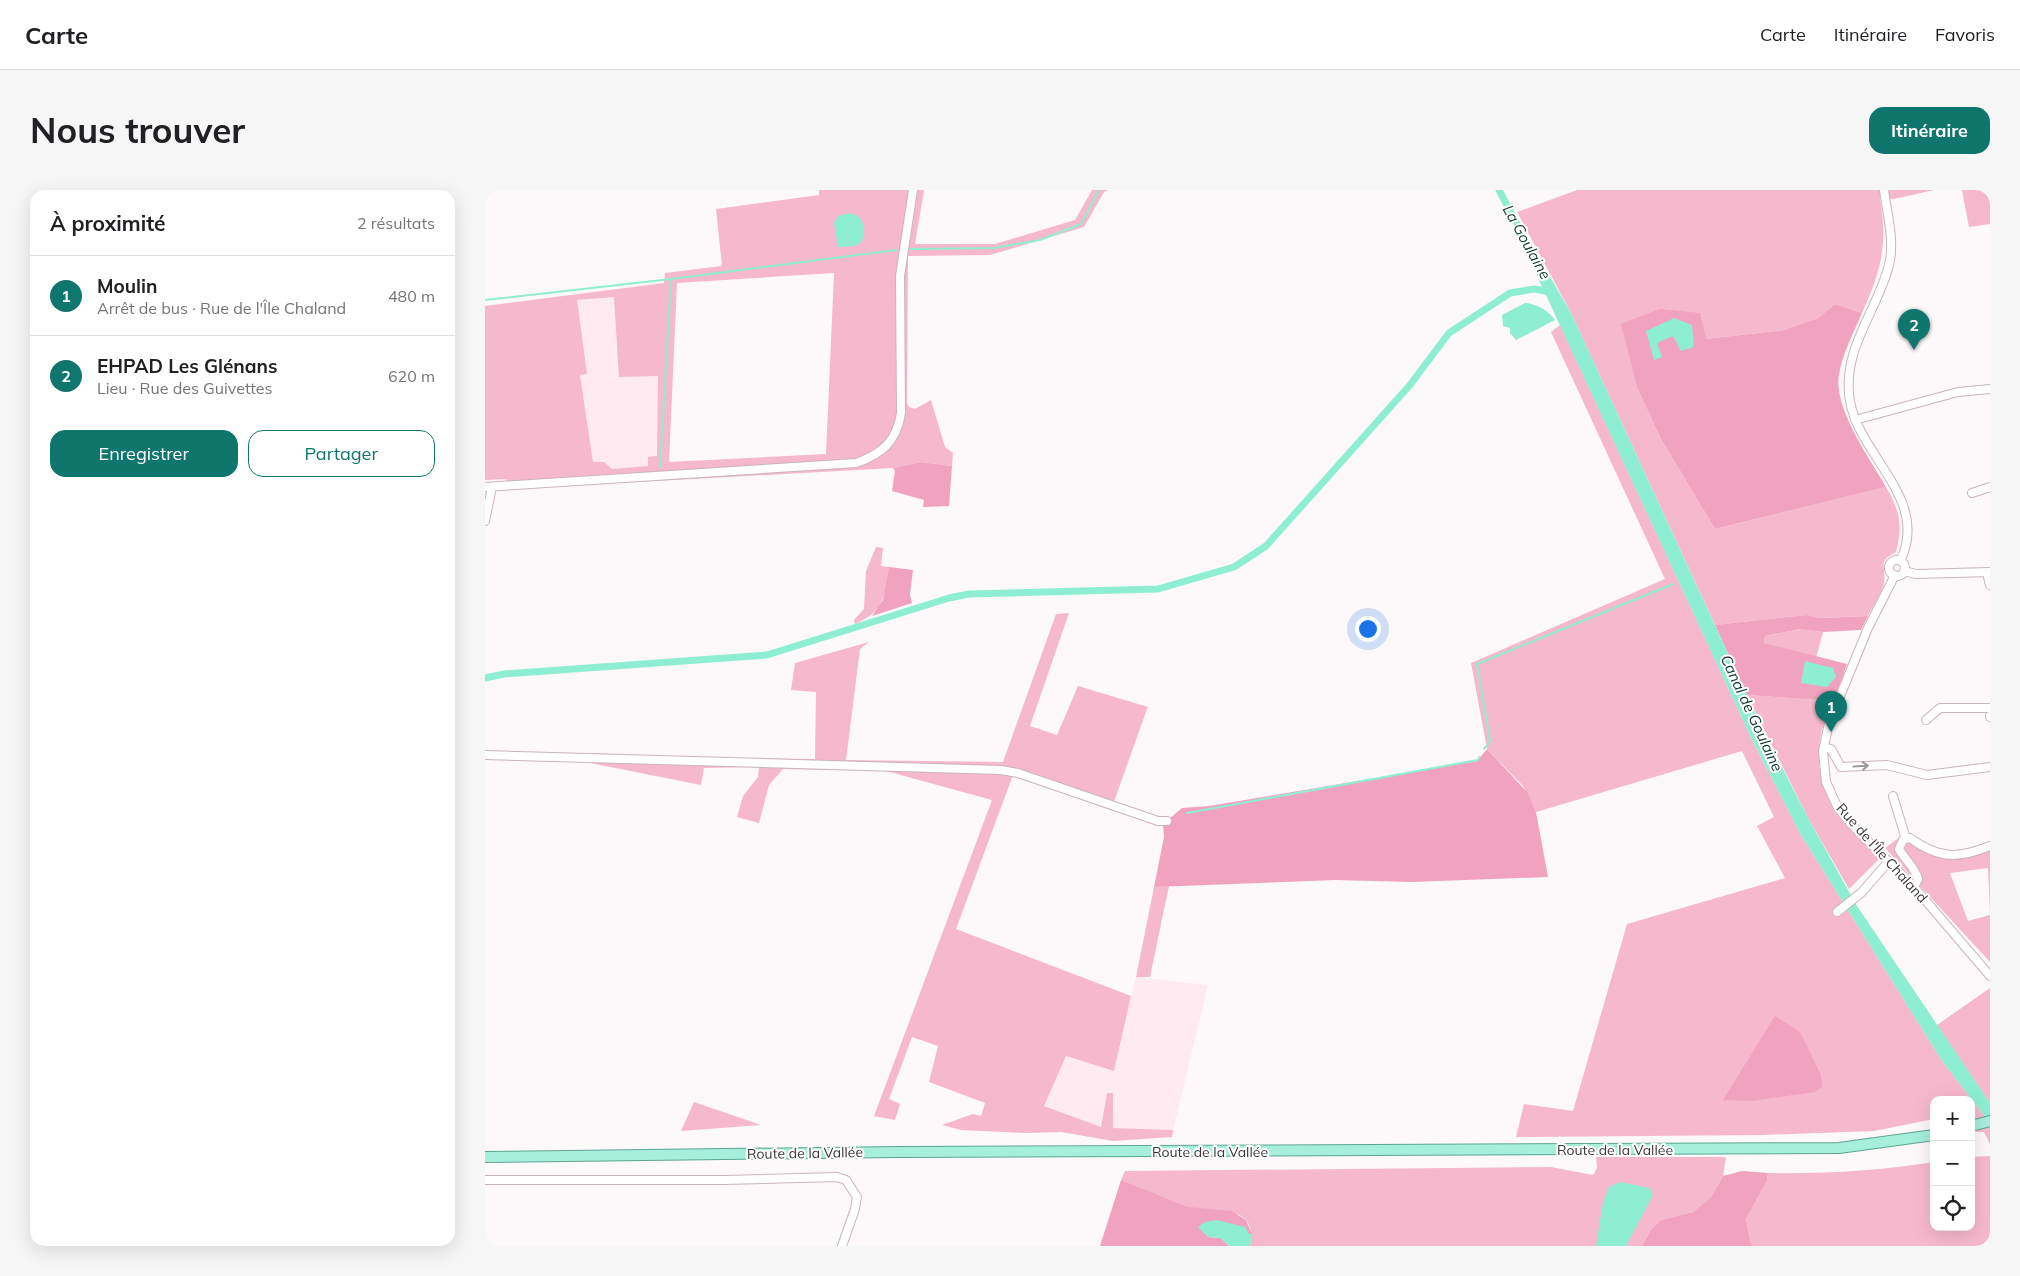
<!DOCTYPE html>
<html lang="fr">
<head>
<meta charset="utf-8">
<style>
	body { margin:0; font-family:Mulish,sans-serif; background:#f6f6f6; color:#202124 }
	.controls { position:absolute; right:15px; bottom:15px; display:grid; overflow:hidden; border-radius:10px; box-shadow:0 5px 20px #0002 }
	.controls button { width:45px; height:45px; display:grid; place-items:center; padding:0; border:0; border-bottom:1px solid #e0e0e0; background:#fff; color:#202124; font:25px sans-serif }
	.you { position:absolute; left:882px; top:438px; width:18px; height:18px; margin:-12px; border:4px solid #fff; border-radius:50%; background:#1a73e8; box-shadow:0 0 0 8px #1a73e833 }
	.badge { display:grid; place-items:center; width:32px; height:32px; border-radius:50%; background:#0f766e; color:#fff; font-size:16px; font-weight:700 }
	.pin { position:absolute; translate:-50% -41px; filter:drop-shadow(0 1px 2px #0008) }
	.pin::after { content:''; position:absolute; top:26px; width:18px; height:15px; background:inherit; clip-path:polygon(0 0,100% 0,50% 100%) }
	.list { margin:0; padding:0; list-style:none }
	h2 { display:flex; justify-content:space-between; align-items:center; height:65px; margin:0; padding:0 20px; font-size:21px }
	h2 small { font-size:16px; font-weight:400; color:#757577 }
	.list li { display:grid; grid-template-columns:32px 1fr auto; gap:15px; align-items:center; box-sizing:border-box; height:80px; padding:0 20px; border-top:1px solid #e0e0e0 }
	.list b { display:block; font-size:19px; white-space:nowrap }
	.list p { margin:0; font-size:16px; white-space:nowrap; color:#757577 }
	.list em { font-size:16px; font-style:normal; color:#757577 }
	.actions { display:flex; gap:10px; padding:15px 20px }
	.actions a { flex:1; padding:11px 0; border:1px solid #0f766e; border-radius:15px; text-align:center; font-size:18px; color:#0f766e }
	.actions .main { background:#0f766e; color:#fff }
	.icon { flex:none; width:28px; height:28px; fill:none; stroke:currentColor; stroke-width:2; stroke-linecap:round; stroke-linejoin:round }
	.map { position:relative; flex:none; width:1505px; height:1056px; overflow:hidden; border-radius:15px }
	header { display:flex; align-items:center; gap:30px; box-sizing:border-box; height:70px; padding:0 25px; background:#fff; border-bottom:1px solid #e0e0e0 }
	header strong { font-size:24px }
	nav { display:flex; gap:28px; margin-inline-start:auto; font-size:18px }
	.intro { display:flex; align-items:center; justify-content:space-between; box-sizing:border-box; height:120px; padding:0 30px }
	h1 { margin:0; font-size:35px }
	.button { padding:12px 22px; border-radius:15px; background:#0f766e; color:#fff; font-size:18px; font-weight:700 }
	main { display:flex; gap:30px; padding:0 30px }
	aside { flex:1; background:#fff; border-radius:15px; box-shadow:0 5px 20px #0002 }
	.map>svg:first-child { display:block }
	.built { fill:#feeaf0 }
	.green { fill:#f6b8cd; fill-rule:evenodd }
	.forest { fill:#f1a2be }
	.water { fill:#8eeed2 }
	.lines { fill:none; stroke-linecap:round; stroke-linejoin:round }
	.stream { stroke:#8eeed2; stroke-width:2 }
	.canal { stroke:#8eeed2; stroke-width:7 }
	.minor-casing { stroke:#cbb4bb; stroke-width:10 }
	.major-casing { stroke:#5ba692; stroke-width:12 }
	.minor { stroke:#fff; stroke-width:8 }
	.major { stroke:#a6efdb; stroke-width:10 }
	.oneway { stroke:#9e9a9b }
	.labels { text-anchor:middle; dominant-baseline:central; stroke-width:4; stroke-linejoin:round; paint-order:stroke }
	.street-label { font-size:14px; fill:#3d3437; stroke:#fff }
	.water-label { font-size:15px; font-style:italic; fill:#09372c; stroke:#fff }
</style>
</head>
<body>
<header>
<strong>Carte</strong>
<nav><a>Carte</a><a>Itinéraire</a><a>Favoris</a></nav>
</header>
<div class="intro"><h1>Nous trouver</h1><a class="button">Itinéraire</a></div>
<main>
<aside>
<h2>À proximité<small>2 résultats</small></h2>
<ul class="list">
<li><span class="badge">1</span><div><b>Moulin</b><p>Arrêt de bus · Rue de l'Île Chaland</p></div><em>480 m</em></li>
<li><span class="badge">2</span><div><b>EHPAD Les Glénans</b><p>Lieu · Rue des Guivettes</p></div><em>620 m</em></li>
</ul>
<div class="actions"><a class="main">Enregistrer</a><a>Partager</a></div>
</aside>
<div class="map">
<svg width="1505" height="1056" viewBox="0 0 1505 1056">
	<rect width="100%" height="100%" fill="#fdf8f9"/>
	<!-- built -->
	<path class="built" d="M130,107l4,80 39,-2 -1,81 -9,10 -36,3 -8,-7h-11l-13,-87 6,-1 -9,-74z
		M651,787l72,8 -35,145 -61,-2 1,-35h-6l-6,34 -57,-21 22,-50 48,15z"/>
	<!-- green -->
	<path class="green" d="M334,0h105l-9,54h80l80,-24 17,-30h16l-4,2 -20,35 -94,28 -82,1 -1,147 2,4 6,2 16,-9 14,47 8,6 -1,13 -31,-4 -28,6 -383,21 -4,-10 -21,1v-174l179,-23 1,-10 57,-7 -6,-57 103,-14zM349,83l-8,181 -157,8 8,-179zM129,107l5,80 39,-1 -1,80 -9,1v9l-36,3 -8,-7h-11l-13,-87 7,-1 -10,-74z
		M1092,0h357l-40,9h-14c8,46 1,72 -18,114l-27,-9 -17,14 -34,12 -78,9 -68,51 23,49 54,90 171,-42c14,24 17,38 10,65 -20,10 -9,15 -12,31 -2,10 -11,23 -16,33l-48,2 -14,-3 -91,10 -144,-312 -54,-101z
		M1477,0h28v34l-21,3z
		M1075,135l193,417 48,93 141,226 48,62v21l-6,-12h-7l-6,-6v-26h-37v19l-60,12 -112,4 -246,2 8,-33 49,7 54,-187 158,-46 -28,-52 17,-9 -32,-66 -206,61 -13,-26 -36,-37 -16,-86 194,-84 -114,-247z
		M391,357l7,1 -2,18 8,1c-5,30 -3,43 -34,57l-1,-4 10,-11 2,-38z
		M584,423l-39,113 27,9 21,-49 70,21 -1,2 -36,101 -98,-35 -57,154 175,67 -17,75 -48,-15 -22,50 57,21 6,-34h6v35l60,2 -1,7 -59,4 -52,-9 -36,1 -64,-3 -19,-5 31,-11 8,2 4,-13 -56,-21 9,-36 -26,-9 -23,62 11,5 -5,16 -21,-4 118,-316 -106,-29 -103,-2 -14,16 -10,38 -22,-6 6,-21 15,-19 1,-10 -55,1 -3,17 -111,-22 2,-10 95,5 128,1 1,-67 -25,-2 4,-27 74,-21 -9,7 -14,111 157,2 53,-148z
		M1316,439l22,3 -7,26 -52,-15 1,-7z
		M1262,505l87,6c-2,5 -5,9 -7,13 -17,44 -7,85 25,118 9,9 20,16 28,26l-31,31 -41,-71z
		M1415,647c36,19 48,30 90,13v112l-105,-114zM1503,678l2,47 -22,6 -18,-48z
		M684,696l-19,91h-14l18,-90z
		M1505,798v115l-53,-78z
		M209,912l67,23 -80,6z
		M1505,966v90h-237l-2,-2 -5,-25 21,-38 1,-8c56,1 110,-2 166,-11v65h37v-70z
		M1111,967h130l-3,19 -12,21 -18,15 -32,8 -9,8 -10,18h-392c9,-47 -39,-30 -65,-39 -22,-8 -43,-18 -64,-27l4,-9 426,-4 42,8 4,-7z"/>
	<!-- forest -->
	<path class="forest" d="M1350,114l27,9c-8,19 -20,41 -23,62 -6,33 31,84 47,112l-171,42 -54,-90 -23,-49 -17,-66 39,-15 40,4 6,26 78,-9 34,-12z
		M436,272l31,4 -3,40 -26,1 1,-7 -32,-9 3,-20 -2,-3z
		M404,377l24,3 -3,25 2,8 -40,13 11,-16z
		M1321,425l14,3 48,-2 -7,14 -38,2 -23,-3 -35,7 -1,7 83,21 -13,37 -87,-6 -32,-70z
		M1002,559l40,43 9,20 12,65 -137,5 -75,-2 -182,7 10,-50 -1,-13 19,-16 27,-2 268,-45z
		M1290,826l25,16 21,43 1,12 -7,5 -63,9 -29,-1z
		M1257,981l26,2 -1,8 -21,38 5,25 2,2h-111l10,-18 9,-8 32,-8 18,-15 12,-21z
		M636,990l66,27 45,4 14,9 6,14 -44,3 13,1 8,8h-129z"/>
	<!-- water -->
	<path class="water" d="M365,23c16,4 15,16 12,29l-8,4 -16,1 -4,-24 4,-7z
		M1047,75l13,3 26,45 195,423 42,82 49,88 133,197v20l-48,-62 -141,-226 -48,-93z
		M1040,113c12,1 23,7 30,17l-39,20 -6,-7v-5l-7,-2 -1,-11z
		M1189,128l18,7 2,22 -13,4 -8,-15 -16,7 5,14 -8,3 -8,-29z
		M1320,471l28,7 3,9 -9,10 -26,-4z
		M1135,992l30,6 3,7 -27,51h-30l7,-44 6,-15z
		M732,1030l28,7 4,7h3l-2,12h-21l-8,-8 -13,-1 -10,-10 7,-5z"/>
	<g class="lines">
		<!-- stream -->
		<path class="stream" d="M426,59l83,-1 46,-8 41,-16 18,-34
			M0,110l186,-21 225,-29
			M175,277l11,-188
			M999,559l6,-8 -13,-77 196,-80
			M702,623l291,-53 1,-3"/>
		<!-- canal -->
		<path class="canal" d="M1014,0l44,83
			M0,488l19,-4 263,-19 182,-57 20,-4 189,-5 76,-22 32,-21 144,-161 39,-52 61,-40 24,-4 18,3"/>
		<defs>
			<path id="minor" d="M1399,0c3,24 11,51 5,75 -12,47 -48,85 -39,136 9,55 81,99 50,160
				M1370,230l103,-28 32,-3
				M0,297l371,-24c26,-9 41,-22 45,-50l-1,-137 13,-86
				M1487,303l18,-6
				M0,331l7,-34
				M1404 378a8 8 0 1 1 16 0a8 8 0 1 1-16 0Z
				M1419,381l12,3 74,-2
				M1502,383l3,12
				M1410,385l-27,53 -39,95 -6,28 3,31 11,24 14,18 63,63 76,89
				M1505,526v1
				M1441,530l14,-12h50
				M1339,557l7,2 10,18 46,-2 40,10 63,-8
				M0,565l516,15 17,3 140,48h9
				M1408,606l13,43
				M1429,697l4,-8c-3,-12 -13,-19 -19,-30l4,-9 7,-2c29,21 48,21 80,8
				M1352,722l24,-19 28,-32
				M0,990h239l113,-3 9,3 11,17 -2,12 -13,37"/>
			<path id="major" d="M1486,936l19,-5
				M0,967l413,-5 941,-4 95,-13"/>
		</defs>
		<!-- minor casing -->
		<use href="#minor" class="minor-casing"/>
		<!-- major casing -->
		<use href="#major" class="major-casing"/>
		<!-- minor -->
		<use href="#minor" class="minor"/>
		<!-- major -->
		<use href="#major" class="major"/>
	</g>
	<!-- one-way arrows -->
	<defs><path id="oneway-shaft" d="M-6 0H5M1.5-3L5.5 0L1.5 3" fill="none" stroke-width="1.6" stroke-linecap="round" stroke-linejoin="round" transform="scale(1.25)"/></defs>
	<use class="oneway" href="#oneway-shaft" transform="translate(1376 576) rotate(-3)"/>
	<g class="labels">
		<!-- street labels -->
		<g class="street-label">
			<text transform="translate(1397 663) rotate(48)">Rue de l'Île Chaland</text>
			<text x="1130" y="960">Route de la Vallée</text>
			<text x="725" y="962">Route de la Vallée</text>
			<text transform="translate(320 963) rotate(-1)">Route de la Vallée</text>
		</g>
		<!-- water labels -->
		<g class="water-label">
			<text transform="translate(1042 52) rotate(61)">La Goulaine</text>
			<text transform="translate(1267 523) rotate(65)">Canal de Goulaine</text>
		</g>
	</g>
</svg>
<div class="controls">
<button>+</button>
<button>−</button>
<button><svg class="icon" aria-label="locate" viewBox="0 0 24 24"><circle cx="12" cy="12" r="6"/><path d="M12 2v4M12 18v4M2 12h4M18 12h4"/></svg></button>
</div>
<div class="you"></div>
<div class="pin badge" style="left:1346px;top:542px">1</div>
<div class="pin badge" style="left:1429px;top:160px">2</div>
</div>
</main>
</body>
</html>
